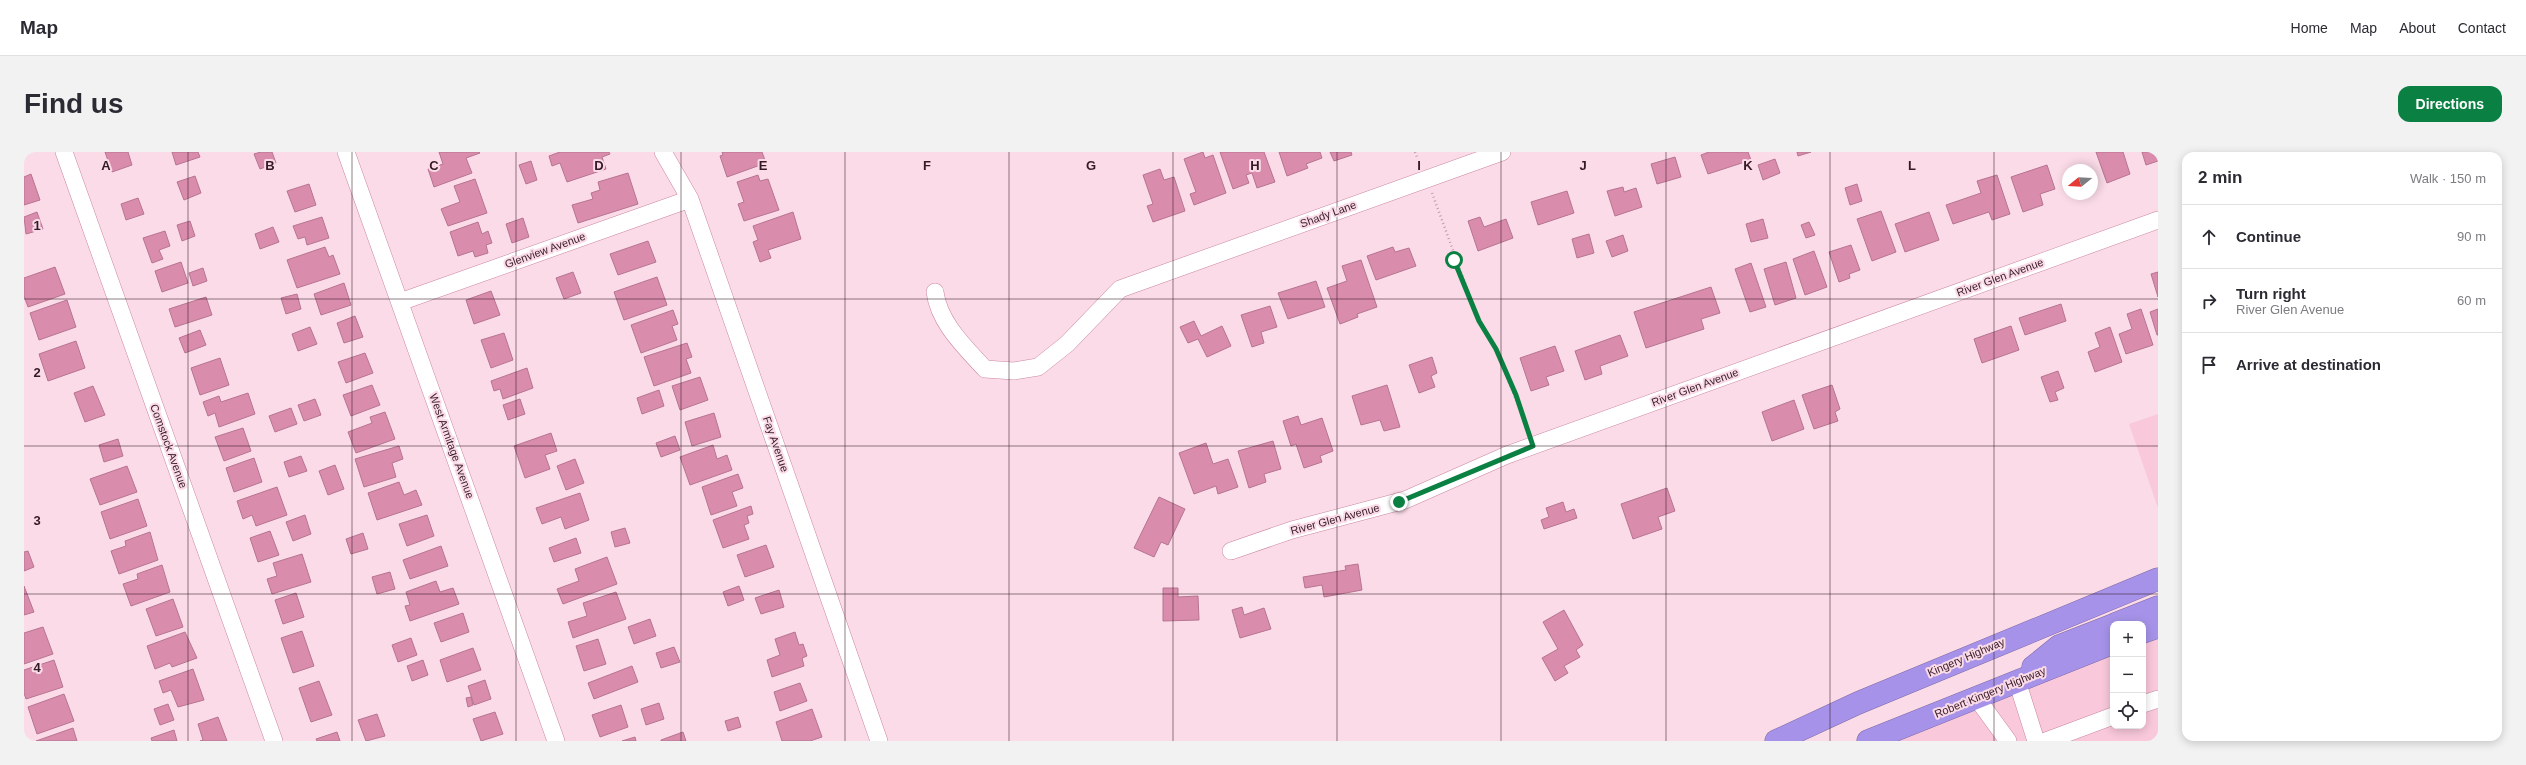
<!DOCTYPE html>
<html lang="en">
<head>
<meta charset="utf-8">
<style>
	body { margin:0; font-family:Arial,sans-serif; background:#f2f2f3; color:#2b2b33 }
	.controls { position:absolute; right:12px; bottom:12px; display:grid; overflow:hidden; border-radius:8px; box-shadow:0 2px 10px #0003 }
	.controls button { width:36px; height:36px; display:grid; place-items:center; padding:0; border:0; border-bottom:1px solid #e1e1e2; background:#fff; color:#2b2b33; font:20px sans-serif }
	.compass { position:absolute; left:2038px; top:12px; width:36px; height:36px; border-radius:50%; background:#fff; box-shadow:0 2px 10px #0003; rotate:252deg }
	.stop { position:absolute; width:12px; height:12px; margin:-9px; border:3px solid #0b8043; border-radius:50%; background:#fff }
	.stop.end { background:#0b8043; border-color:#fff; box-shadow:0 1px 4px #0008 }
	.list { margin:0; padding:0; list-style:none }
	h2 { display:flex; justify-content:space-between; align-items:center; height:52px; margin:0; padding:0 16px; font-size:17px }
	h2 small { font-size:13px; font-weight:400; color:#7c7c81 }
	.list li { display:grid; grid-template-columns:26px 1fr auto; gap:12px; align-items:center; box-sizing:border-box; height:64px; padding:0 16px; border-top:1px solid #e1e1e2 }
	.list b { display:block; font-size:15px; white-space:nowrap }
	.list p { margin:0; font-size:13px; white-space:nowrap; color:#7c7c81 }
	.list em { font-size:13px; font-style:normal; color:#7c7c81 }
	.icon { flex:none; width:22px; height:22px; fill:none; stroke:currentColor; stroke-width:2; stroke-linecap:round; stroke-linejoin:round }
	.map { position:relative; flex:none; width:2134px; height:589px; overflow:hidden; border-radius:12px }
	header { display:flex; align-items:center; gap:24px; box-sizing:border-box; height:56px; padding:0 20px; background:#fff; border-bottom:1px solid #e1e1e2 }
	header strong { font-size:19px }
	nav { display:flex; gap:22px; margin-inline-start:auto; font-size:14px }
	.intro { display:flex; align-items:center; justify-content:space-between; box-sizing:border-box; height:96px; padding:0 24px }
	h1 { margin:0; font-size:28px }
	.button { padding:10px 18px; border-radius:12px; background:#0b8043; color:#fff; font-size:14px; font-weight:700 }
	main { display:flex; gap:24px; padding:0 24px }
	aside { flex:1; background:#fff; border-radius:12px; box-shadow:0 2px 10px #0003 }
	.map>svg:first-child { display:block }
	.built { fill:#f9c8db }
	.building { fill:#da8cad; stroke:#b77490 }
	.lines { fill:none; stroke-linecap:round; stroke-linejoin:round }
	.minor-casing { stroke:#cc87a3; stroke-width:18 }
	.highway-casing { stroke:#7e69a5; stroke-width:23 }
	.path { stroke:#bea0ac; stroke-width:2.5; stroke-dasharray:1 3; stroke-linecap:butt }
	.minor { stroke:#fff; stroke-width:17 }
	.highway { stroke:#a693e9; stroke-width:22 }
	.route { stroke:#0b8043; stroke-width:5 }
	.grid { fill:none; stroke:#351a26; stroke-width:1; stroke-opacity:0.55 }
	.labels { text-anchor:middle; dominant-baseline:central; stroke-width:4; stroke-linejoin:round; paint-order:stroke }
	.street-label { font-size:11px; fill:#351a26; stroke:#fadbe7 }
	.grid-label { font-size:13px; text-anchor:middle; font-weight:bold; fill:#351a26; stroke:#fadbe7; stroke-width:4; stroke-linejoin:round; paint-order:stroke }
</style>
</head>
<body>
<header>
<strong>Map</strong>
<nav><a>Home</a><a>Map</a><a>About</a><a>Contact</a></nav>
</header>
<div class="intro"><h1>Find us</h1><a class="button">Directions</a></div>
<main>
<div class="map">
<svg width="2134" height="589" viewBox="0 0 2134 589">
	<rect width="100%" height="100%" fill="#fadbe7"/>
	<!-- built -->
	<path class="built" d="M2134,262v94l-29,-84z
		M2134,486v103h-259l109,-49 105,-38v72h30v-83z"/>
	<!-- building -->
	<path class="building" d="M81,0h23l4,13 -20,7z
		M148,0h26l2,5 -24,8z
		M237,0h11l4,11 -16,6 -6,-15z
		M415,0h40l1,1 -14,5 6,15 -38,14 -6,-18 15,-5z
		M536,0h49l1,2 -8,3 4,12 -39,13 -7,-19 -8,3 -3,-10z
		M698,0h40l4,11 -39,14 -7,-21 3,-1z
		M1179,0l2,6 8,-3 13,38 -32,12 -4,-11 6,-2 -12,-33z
		M1196,0h44l11,30 -18,6 -5,-15 -6,2 3,8 -16,6z
		M1255,0h41l2,6 -16,6 2,4 -21,8z
		M1306,0h21l1,3 -18,6z
		M1685,0h39l3,8 -43,14 -7,-19z
		M1773,0h14l-13,4z
		M2072,0h27l7,22 -23,9z
		M2118,0h16v9l-12,4z
		M1651,5l6,20 -24,7 -6,-20z
		M1751,7l5,14 -17,7 -5,-15z
		M507,9l6,19 -11,4 -7,-19z
		M2023,13l8,24 -15,5 3,11 -20,7 -12,-35z
		M1136,17l4,11 10,-3 11,34 -32,11 -6,-16 6,-2 -10,-29z
		M604,21l10,31 -60,19 -6,-18 21,-6 -2,-6 9,-3 -2,-8z
		M7,22l9,26 -16,5v-28z
		M734,23l2,6 8,-2 11,31 -35,11 -6,-17 6,-2 -7,-20z
		M1973,23l13,39 -18,6 -3,-8 -36,12 -7,-19 35,-12 -4,-12z
		M171,24l6,17 -17,7 -7,-18z
		M451,27l12,34 -39,13 -7,-17 19,-7 -6,-16z
		M285,32l7,21 -21,7 -8,-21z
		M1833,32l5,17 -12,4 -5,-17z
		M1599,35l1,5 12,-4 6,19 -27,9 -8,-25z
		M1543,39l7,22 -36,12 -7,-23z
		M114,46l6,16 -18,6 -5,-16z
		M1857,59l15,41 -24,9 -15,-42z
		M13,60l6,17 -17,5 -2,-17z
		M769,60l8,27 -33,11 3,8 -11,4 -7,-20 5,-2 -5,-14z
		M1905,60l10,28 -34,12 -10,-28z
		M298,65l7,21 -22,7 -2,-8 -7,2 -5,-13z
		M1456,65l4,10 22,-8 7,19 -35,13 -10,-30z
		M499,66l6,19 -17,6 -6,-19z
		M1739,67l5,19 -17,4 -5,-18z
		M166,69l5,15 -13,5 -5,-16z
		M454,70l4,12 6,-3 4,12 -6,2 2,8 -13,4 -2,-6 -15,5 -8,-24z
		M1785,70l6,13 -9,3 -5,-13z
		M249,75l6,15 -19,7 -5,-15z
		M141,79l5,15 -11,4 4,9 -11,4 -9,-25z
		M1565,82l5,19 -17,5 -5,-19z
		M1599,83l5,16 -16,6 -6,-16z
		M624,89l8,21 -38,13 -8,-21z
		M1827,93l9,25 -11,4 1,4 -11,4 -10,-30z
		M301,95l4,10 4,-2 7,19 -43,14 -10,-28z
		M1369,95l2,5 14,-4 7,18 -40,14 -9,-24z
		M1790,99l13,36 -22,8 -12,-36z
		M1337,108l16,47 -20,7 1,3 -18,7 -13,-36 20,-7 -5,-15z
		M157,110l7,21 -26,9 -7,-21z
		M1762,110l10,36 -21,7 -11,-36z
		M1727,111l15,44 -16,5 -15,-43z
		M31,115l10,27 -37,13 -4,-11v-18z
		M179,116l4,13 -14,5 -4,-13z
		M549,120l8,21 -17,6 -8,-21z
		M2134,120v25l-7,-23z
		M633,125l10,28 -43,15 -10,-28z
		M1292,129l9,26 -37,12 -10,-26z
		M320,131l7,22 -30,10 -7,-21z
		M1687,135l9,26 -19,6 3,10 -58,19 -12,-36z
		M467,139l9,24 -26,9 -8,-24z
		M273,142l4,15 -15,5 -5,-16z
		M182,145l6,18 -37,12 -6,-18z
		M43,148l9,27 -37,13 -9,-27z
		M2037,152l5,17 -41,14 -6,-17z
		M1246,154l7,21 -16,5 3,11 -12,4 -11,-32z
		M2117,157l12,36 -27,9 -7,-20 13,-5 -5,-15z
		M2134,157v26h-1l-7,-23z
		M649,158l5,14 -6,2 5,14 -36,13 -10,-28z
		M331,164l8,21 -19,6 -7,-20z
		M1170,169l7,15 21,-10 9,20 -24,11 -9,-18 -10,4 -8,-16z
		M1987,174l8,24 -37,13 -8,-24z
		M286,175l7,17 -19,7 -6,-17z
		M2086,175l12,35 -27,10 -7,-20 12,-5 -5,-14z
		M176,178l6,15 -21,8 -6,-15z
		M480,181l9,27 -22,8 -10,-28z
		M1596,183l8,21 -28,10 2,8 -17,6 -10,-29z
		M52,189l9,27 -37,13 -9,-27z
		M663,191l5,14 -6,2 5,14 -37,13 -10,-29z
		M1531,194l9,25 -18,6 3,8 -18,6 -11,-33z
		M341,201l8,20 -27,10 -8,-21z
		M1408,205l5,16 -6,3 4,11 -16,6 -10,-28z
		M196,206l9,27 -29,10 -9,-27z
		M503,216l6,20 -30,11 -3,-10 -6,2 -3,-10z
		M2034,219l6,17 -9,4 3,8 -8,2 -9,-25z
		M676,225l8,23 -28,10 -8,-24z
		M348,233l8,20 -29,11 -8,-21z
		M1363,233l13,42 -16,4 -4,-11 -19,5 -9,-29z
		M1808,233l8,24 -5,3 3,9 -24,8 -12,-34z
		M69,234l12,29 -20,7 -11,-29z
		M635,238l5,16 -22,8 -5,-16z
		M224,241l7,21 -36,13 -4,-14 -7,3 -5,-14 16,-6 2,6z
		M291,247l6,16 -17,6 -6,-16z
		M496,247l5,15 -17,6 -5,-15z
		M1770,248l10,29 -32,12 -10,-29z
		M267,256l6,16 -22,8 -6,-16z
		M361,260l10,27 -39,14 -8,-21 24,-9 -2,-6z
		M690,261l7,24 -29,9 -7,-24z
		M1274,264l3,9 21,-7 11,33 -13,5 2,6 -18,6 -8,-24 -5,2 -8,-25z
		M219,276l8,23 -27,10 -9,-24z
		M527,281l6,18 -12,4 5,14 -25,9 -11,-32z
		M651,284l5,14 -19,7 -5,-14z
		M94,287l5,17 -19,6 -5,-17z
		M1249,289l8,28 -17,5 2,8 -17,6 -11,-37z
		M1182,291l7,21 15,-5 10,28 -20,7 -2,-8 -22,8 -15,-41z
		M689,293l4,14 10,-4 5,15 -42,15 -10,-28z
		M375,294l4,13 -11,4 4,14 -32,10 -9,-28z
		M277,304l6,15 -18,6 -5,-15z
		M230,306l8,24 -28,10 -8,-24z
		M551,307l9,24 -18,7 -9,-24z
		M311,313l9,24 -16,6 -9,-24z
		M103,314l10,26 -37,13 -10,-26z
		M714,322l5,14 -11,4 5,14 -26,9 -9,-28z
		M375,330l5,13 12,-5 6,15 -45,15 -9,-27z
		M253,335l10,28 -31,11 -4,-11 -9,4 -6,-18z
		M1643,336l8,23 -17,6 4,12 -29,10 -12,-35z
		M556,341l9,27 -24,9 -4,-12 -19,7 -6,-16z
		M1135,345l26,12 -17,36 -7,-3 -7,15 -20,-9z
		M114,347l9,27 -37,13 -9,-27z
		M1539,350l3,10 8,-3 3,9 -33,11 -3,-9 8,-3 -3,-9z
		M727,354l2,8 -6,2 2,7 -5,2 5,14 -26,9 -10,-28z
		M281,363l6,19 -18,7 -7,-19z
		M403,363l7,21 -27,10 -8,-22z
		M601,376l5,15 -15,4 -4,-15z
		M246,379l9,24 -21,7 -8,-24z
		M126,380l8,28 -39,14 -8,-23 15,-5 -1,-5z
		M339,381l5,16 -17,5 -5,-15z
		M552,386l5,15 -27,9 -5,-14z
		M742,393l8,22 -29,10 -8,-22z
		M417,394l7,20 -38,13 -7,-19z
		M4,399l6,16 -10,4v-19z
		M278,402l9,28 -39,12 -5,-15 10,-3 -4,-13z
		M583,405l10,27 -54,20 -6,-15 22,-8 -4,-12z
		M1334,412l4,26 -38,7 -2,-12 -17,3 -2,-11 43,-7 -1,-4z
		M138,413l8,27 -39,14 -8,-22 15,-5 -1,-5z
		M366,420l5,17 -18,5 -5,-17z
		M412,429l4,11 13,-4 6,16 -49,17 -5,-15 5,-1 -4,-13z
		M0,434l10,26 -10,3z
		M715,434l5,14 -16,6 -5,-14z
		M1139,436h15v9l20,-1 1,24 -36,1z
		M755,438l5,17 -23,7 -6,-16z
		M592,440l10,27 -53,19 -5,-16 19,-6 -4,-13z
		M272,441l8,24 -21,7 -8,-24z
		M149,447l10,28 -27,9 -10,-27z
		M1218,455l2,8 20,-7 7,21 -31,9 -8,-28z
		M1540,458l19,35 -7,5 4,7 -16,9 4,7 -13,8 -13,-23 16,-9 -15,-27z
		M439,461l6,19 -28,10 -7,-19z
		M626,467l6,17 -22,8 -6,-17z
		M19,475l10,27 -29,10v-31z
		M278,479l12,35 -21,7 -12,-35z
		M161,480l12,26 -25,9 -2,-4 -15,6 -8,-23z
		M771,480l4,13 4,-1 4,12 -5,2 2,8 -32,11 -5,-17 13,-5 -5,-16z
		M387,486l6,17 -19,7 -6,-17z
		M574,487l8,25 -22,7 -8,-25z
		M650,495l6,15 -19,6 -5,-15z
		M449,496l8,22 -34,12 -7,-22z
		M30,508l9,27 -37,12 -2,-6v-23z
		M399,508l5,15 -16,6 -5,-15z
		M608,514l6,16 -44,17 -6,-16z
		M169,517l11,31 -26,7 -7,-17 -8,3 -4,-12z
		M461,528l6,19 -17,6 -6,-19z
		M295,529l13,34 -21,7 -12,-34z
		M776,531l7,18 -27,10 -6,-19z
		M40,542l10,27 -37,13 -9,-27z
		M447,545l2,8 -5,2 -2,-9z
		M635,551l5,16 -18,6 -5,-16z
		M144,552l6,16 -14,5 -6,-16z
		M597,553l7,22 -28,10 -8,-22z
		M788,557l10,28 -12,4h-28l-6,-19z
		M471,560l8,22 -22,7 -8,-22z
		M353,562l8,22 -19,5 -8,-21z
		M194,565l9,24h-27l3,-1 -5,-16z
		M714,565l3,10 -13,4 -3,-10z
		M49,576l4,13h-41z
		M150,578l3,11h-25l-1,-3z
		M313,580l3,9h-23l-1,-2z
		M659,580l3,9h-25v-1z
		M611,585l1,4h-14z"/>
	<g class="lines">
		<defs>
			<path id="minor" d="M40,0l210,589
				M322,0l210,589
				M639,0l27,47 189,542
				M911,140c4,31 30,55 50,77l29,2 24,-4 29,-23 53,-55 382,-137
				M376,150l290,-103
				M1207,399l61,-21 113,-30 102,-45 651,-235
				M1993,529l19,60
				M1952,545l32,44
				M2119,552l15,-5
				M2022,589l67,-25"/>
			<path id="highway" d="M2091,472l43,-17
				M2119,480l15,-5
				M2009,515l26,-21 54,-21
				M1752,589l82,-38 300,-124
				M1844,589l245,-98"/>
		</defs>
		<!-- minor casing -->
		<use href="#minor" class="minor-casing"/>
		<!-- highway casing -->
		<use href="#highway" class="highway-casing"/>
		<!-- path -->
		<path class="path" d="M1391,0l5,13
			M1408,41l47,128 17,28 32,82"/>
		<!-- minor -->
		<use href="#minor" class="minor"/>
		<!-- highway -->
		<use href="#highway" class="highway"/>
	</g>
	<g class="lines">
		<!-- route -->
		<path class="route" d="M1375,350l134,-56 -17,-51 -20,-46 -17,-28 -25,-61"/>
	</g>
	<!-- grid -->
	<path class="grid" d="M164,0v589M328,0v589M492,0v589M657,0v589M821,0v589M985,0v589M1149,0v589M1313,0v589M1477,0v589M1642,0v589M1806,0v589M1970,0v589M0,147h2134M0,294h2134M0,442h2134"/>
	<g class="labels">
		<!-- street labels -->
		<g class="street-label">
			<text transform="translate(1304 62) rotate(-20)">Shady Lane</text>
			<text transform="translate(521 98) rotate(-20)">Glenview Avenue</text>
			<text transform="translate(1976 125) rotate(-20)">River Glen Avenue</text>
			<text transform="translate(1671 235) rotate(-20)">River Glen Avenue</text>
			<text transform="translate(752 292) rotate(71)">Fay Avenue</text>
			<text transform="translate(145 294) rotate(70)">Comstock Avenue</text>
			<text transform="translate(428 294) rotate(70)">West Armitage Avenue</text>
			<text transform="translate(1311 367) rotate(-15)">River Glen Avenue</text>
			<text transform="translate(1942 505) rotate(-23)">Kingery Highway</text>
			<text transform="translate(1966 540) rotate(-22)">Robert Kingery Highway</text>
		</g>
	</g>
	<g class="grid-label">
		<text x="82" y="18">A</text>
		<text x="246" y="18">B</text>
		<text x="410" y="18">C</text>
		<text x="575" y="18">D</text>
		<text x="739" y="18">E</text>
		<text x="903" y="18">F</text>
		<text x="1067" y="18">G</text>
		<text x="1231" y="18">H</text>
		<text x="1395" y="18">I</text>
		<text x="1559" y="18">J</text>
		<text x="1724" y="18">K</text>
		<text x="1888" y="18">L</text>
		<text x="13" y="78">1</text>
		<text x="13" y="225">2</text>
		<text x="13" y="373">3</text>
		<text x="13" y="520">4</text>
	</g>
</svg>
<div class="controls">
<button>+</button>
<button>−</button>
<button><svg class="icon" aria-label="locate" viewBox="0 0 24 24"><circle cx="12" cy="12" r="6"/><path d="M12 2v4M12 18v4M2 12h4M18 12h4"/></svg></button>
</div>
<svg class="compass" viewBox="-18 -18 36 36"><path d="M0-13l5 13h-10z" fill="#e53935"/><path d="M0 13l5-13h-10z" fill="#7c7c81"/></svg>
<div class="stop" style="left:1430px;top:108px"></div>
<div class="stop end" style="left:1375px;top:350px"></div>
</div>
<aside>
<h2>2 min<small>Walk · 150 m</small></h2>
<ul class="list">
<li><svg class="icon" aria-label="ahead" viewBox="0 0 24 24"><path d="M12 20V5M6 11l6-6 6 6"/></svg><div><b>Continue</b></div><em>90 m</em></li>
<li><svg class="icon" aria-label="right" viewBox="0 0 24 24"><path d="M7 20v-9h11M14 6l5 5-5 5"/></svg><div><b>Turn right</b><p>River Glen Avenue</p></div><em>60 m</em></li>
<li><svg class="icon" aria-label="arrive" viewBox="0 0 24 24"><path d="M6 21V4h12l-3 4 3 4H6"/></svg><div><b>Arrive at destination</b></div></li>
</ul>
</aside>
</main>
</body>
</html>
